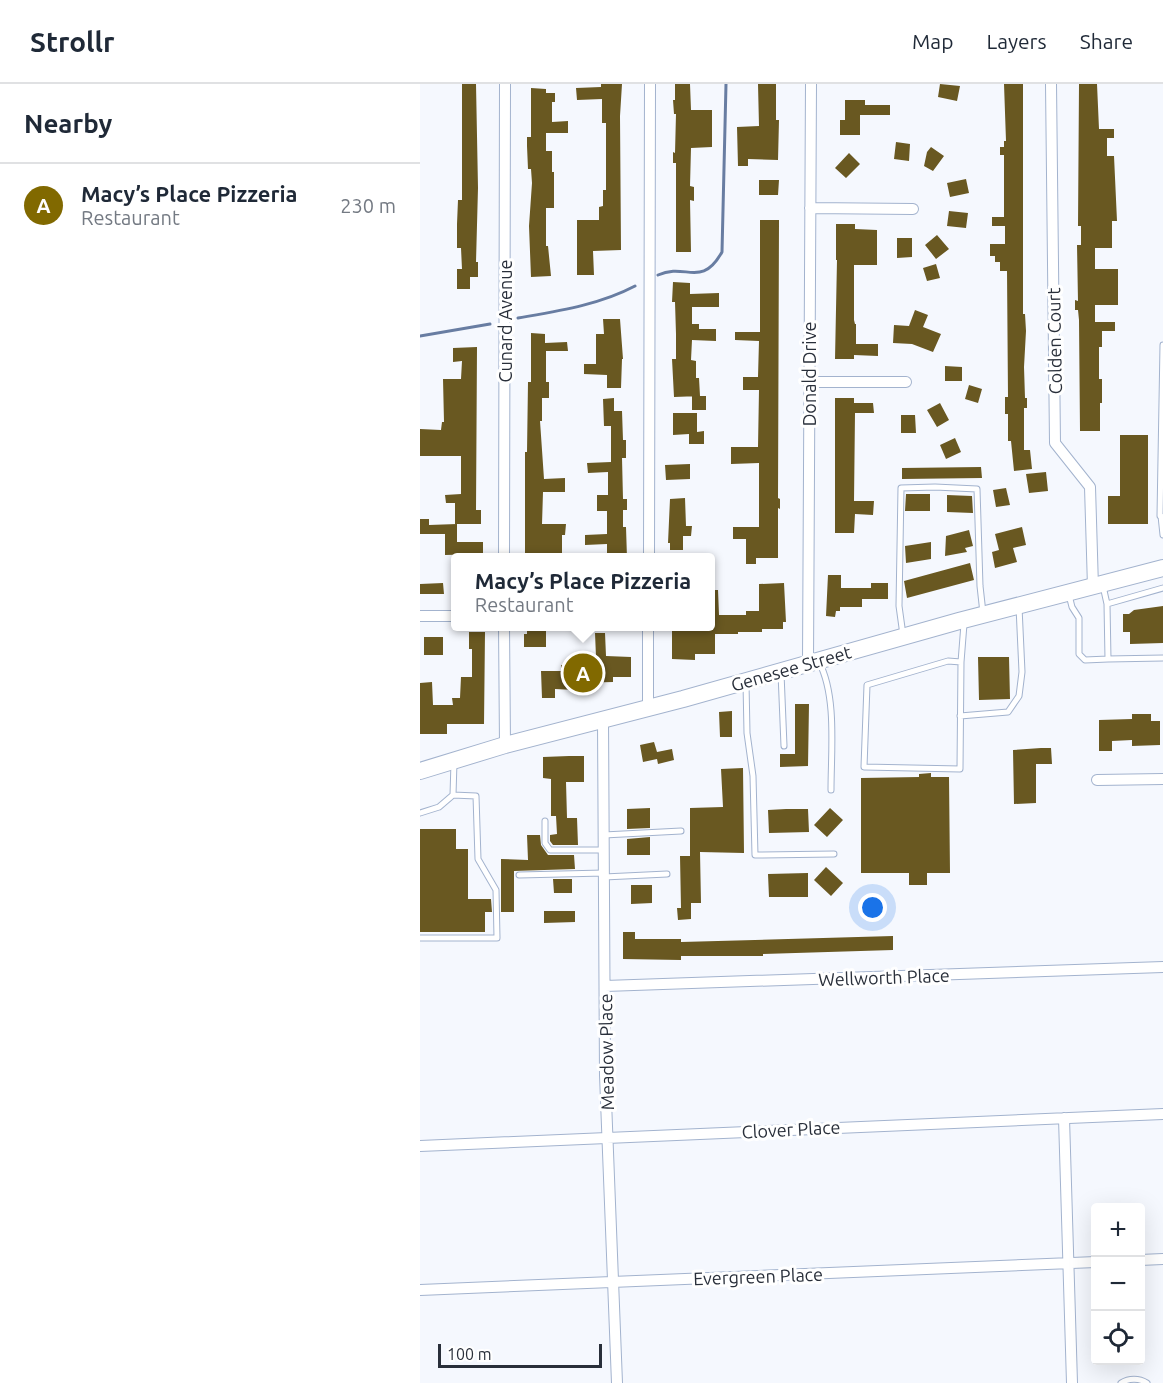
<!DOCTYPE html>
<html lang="en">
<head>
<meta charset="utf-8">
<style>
	body { margin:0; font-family:Ubuntu,sans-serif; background:#f2f2f3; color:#1f2937 }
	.controls { position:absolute; right:18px; bottom:18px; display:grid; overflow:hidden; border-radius:6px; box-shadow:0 6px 24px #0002 }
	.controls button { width:54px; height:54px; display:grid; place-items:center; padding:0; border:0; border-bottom:2px solid #e0e1e3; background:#fff; color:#1f2937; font:30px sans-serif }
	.scale { position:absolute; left:18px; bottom:15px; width:164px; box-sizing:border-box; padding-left:6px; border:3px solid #292f3a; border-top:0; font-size:16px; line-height:21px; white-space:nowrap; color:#292f3a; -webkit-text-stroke:4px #fff; paint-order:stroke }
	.you { position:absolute; left:453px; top:824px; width:21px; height:21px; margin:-15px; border:4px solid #fff; border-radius:50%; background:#1a73e8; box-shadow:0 0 0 9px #1a73e833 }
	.badge { display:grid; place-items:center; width:39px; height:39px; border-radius:50%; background:#816900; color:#fff; font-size:20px; font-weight:700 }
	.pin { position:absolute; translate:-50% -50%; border:3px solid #fff; box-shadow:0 2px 6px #0006 }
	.popup { position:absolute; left:31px; top:469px; width:264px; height:78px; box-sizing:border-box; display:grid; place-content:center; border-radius:6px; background:#fff; filter:drop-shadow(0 2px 4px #0005); font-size:20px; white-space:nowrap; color:#747a83 }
	.popup b { font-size:22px; color:#1f2937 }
	.popup::after { content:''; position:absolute; left:50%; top:100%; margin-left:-12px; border:12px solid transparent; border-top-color:#fff }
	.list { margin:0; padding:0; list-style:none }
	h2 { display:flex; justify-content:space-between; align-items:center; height:78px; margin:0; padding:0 24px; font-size:26px }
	h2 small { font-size:20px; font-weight:400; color:#747a83 }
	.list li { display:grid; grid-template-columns:39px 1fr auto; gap:18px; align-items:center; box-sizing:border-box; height:84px; padding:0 24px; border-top:2px solid #e0e1e3 }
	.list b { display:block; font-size:22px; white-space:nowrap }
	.list p { margin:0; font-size:20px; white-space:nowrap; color:#747a83 }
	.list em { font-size:20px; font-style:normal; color:#747a83 }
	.icon { flex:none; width:33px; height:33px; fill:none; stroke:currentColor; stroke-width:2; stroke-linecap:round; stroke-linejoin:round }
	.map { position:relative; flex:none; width:743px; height:1299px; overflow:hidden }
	header { display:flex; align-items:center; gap:36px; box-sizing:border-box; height:84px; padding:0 30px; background:#fff; border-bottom:2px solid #e0e1e3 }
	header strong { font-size:28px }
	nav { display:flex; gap:33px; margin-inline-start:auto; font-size:21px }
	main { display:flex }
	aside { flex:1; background:#fff }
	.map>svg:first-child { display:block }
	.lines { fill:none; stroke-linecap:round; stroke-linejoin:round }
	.stream { stroke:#687da2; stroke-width:3 }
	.building { fill:#695821 }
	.service-casing { stroke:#a3b3ce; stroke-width:7 }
	.minor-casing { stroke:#a3b3ce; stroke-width:12 }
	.secondary-casing { stroke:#a3b3ce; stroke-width:18 }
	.service { stroke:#fff; stroke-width:5 }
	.minor { stroke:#fff; stroke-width:10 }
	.secondary { stroke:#fff; stroke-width:16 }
	.labels { text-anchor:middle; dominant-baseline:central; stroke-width:6; stroke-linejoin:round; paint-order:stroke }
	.street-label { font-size:18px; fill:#292f3a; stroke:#fff }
</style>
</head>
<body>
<header>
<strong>Strollr</strong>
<nav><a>Map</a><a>Layers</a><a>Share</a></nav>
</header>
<main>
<aside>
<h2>Nearby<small></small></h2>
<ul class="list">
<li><span class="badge">A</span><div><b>Macy’s Place Pizzeria</b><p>Restaurant</p></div><em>230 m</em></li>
</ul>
</aside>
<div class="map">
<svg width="743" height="1299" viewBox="0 0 743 1299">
	<rect width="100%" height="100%" fill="#f5f8fe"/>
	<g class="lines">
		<!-- stream -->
		<path class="stream" d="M238,191c28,-13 43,14 64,-23l4,-168
			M98,234c40,-7 81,-13 117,-32
			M0,252l70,-12"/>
	</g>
	<!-- building -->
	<path class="building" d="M42,0h14l2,104 -2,74h2v15h-8v12h-13v-20h5l-1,-21h-4v-24l1,-24h4z
		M181,0h21l-2,32 1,134 -28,1 1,24h-17v-55h22v-13l4,-1v-16h3v-67h-4v-24l-25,1 -1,-12 25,-1z
		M255,0h15l1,26h21v37l-21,1 -1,38 4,1v14l-4,-1 1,52h-15v-89h-3v-11l2,1 1,-39h-2l-1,-14h2z
		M338,0h18v36h3l-1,40 -30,-1v7h-10l-1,-39 22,-1z
		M520,0l20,2 -3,15 -19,-4z
		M584,0h19v230h2l1,17 -2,36 1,31h2v10h-3v42h6l2,19 -18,2 -3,-30h-3v-27h-3v-17h3l-1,-126h-7v-9h-5v-6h-5v-12h15v-18h-13v-9h12v-62h-4v-8h4v-6h2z
		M659,0h18l2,45h15v9h-7v18h7l3,65h-5v27h-17v21h23v36h-23v17h20v9h-13v16h-3v32h3v24h-2v28h-20l-1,-111 -1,-10h-3v-10l3,1 -1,-56h4v-19h-3z
		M111,4l15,1v4h9v9h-3v20l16,-1v12h-22v18h6v21h2v36h-8v38h2l3,30 -20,1 -2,-51 3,-43 -1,-14h-3l-1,-23v-9h4z
		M425,16h20v5h25v10h-30v20h-20v-15h5z
		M476,58l14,2 -1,17 -15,-2z
		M511,63l13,9 -11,15 -9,-5 3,-14z
		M429,69l11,11 -14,14 -11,-10z
		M546,95l3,14 -19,4 -3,-14z
		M339,96h20l-1,15h-19z
		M529,127l19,2 -2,15 -19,-2z
		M340,136h19l-1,278 2,1v10l-2,-1v50h-22v6h-10v-25h-13v-12h26v-64l-28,1v-17h27l1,-57h-16v-13h15l1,-36 -24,-1v-8h25z
		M416,140h19v5l22,1v35h-23v55l1,4h1v20h22v12l-24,-1v4h-19l2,-99h-1z
		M517,151l12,14 -13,10 -11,-14z
		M477,154h15v19l-15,1z
		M516,180l4,14 -13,3 -4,-13z
		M253,198l17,1v11l29,-1v14h-27v17h7v5h17v12l-24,-1 -1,20 5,1v17h3l1,18 -26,1 -2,-38h4v-25l-1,-32h-3z
		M495,226l13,5 -5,12 18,7 -8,18 -21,-8 -19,-1 1,-18 15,1z
		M183,235h17l3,40h-1l-1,29h-14v-13l-23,-1v-10h12v-30h8z
		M111,249l14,1v9l22,-1 1,9h-22v31h3v16h-7v23h-2l4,58 21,-1v14h-22l-1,32h24l-1,11h-3v21h-12v-3h-25v-101h2l1,-70h3z
		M57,263l-1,163h5v14h-26v-21h-9l-1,-8 16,-1v-38h-41v-27l21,1 1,-8h2l-1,-43h18l1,-18 -9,1v-14z
		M525,282l17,1v14h-17z
		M549,301l13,4 -4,14 -13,-4z
		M272,312h14v14h-14z
		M194,314v13h8l1,29h3v18h-4l1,41h4v11h-4v17h3l1,31h-20v-14l-22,1v-10l22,-1v-23h-10v-16h11v-23l-20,1 -1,-10 24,-1v-36h-7l-1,-27z
		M415,314h19v5h19l1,10h-19l-1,88h20l-1,14 -18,-1 -1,19h-19z
		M520,319l9,17 -12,7 -10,-17z
		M253,329h24v19l7,-1v13h-15v-10l-16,1z
		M481,331h14l1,18h-15z
		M700,351h28v89h-40v-28h12z
		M535,354l6,14 -15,7 -6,-14z
		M270,380v15l-24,1 -1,-15z
		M561,383l1,11 -80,1v-11z
		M626,388l2,19 -19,2 -3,-19z
		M586,404l4,17 -14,2 -3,-17z
		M486,410h24v17h-25z
		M527,411l25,1 1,17 -26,-1z
		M265,414l1,28h6l-1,10h-8v14h-13v-7h-2l2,-44z
		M0,435h9v6l28,-1v18h26v12l-38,1v-21h-25z
		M602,443l4,18 -13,3 4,14 -22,6 -3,-16 7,-2 -4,-16z
		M549,446l4,16 -8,2 2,4 -22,4 1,-20z
		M511,458v17l-25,4 -1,-17z
		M550,479l4,17 -67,18 -3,-17z
		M408,491h13v13h30v-5h17v16h-26v8h-22v4h-4l-1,6 -9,-1z
		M23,499l1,11h-24v-10z
		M364,499l2,39h-3v7h-21v3h-24v2h-23v20h-20v6l-23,-1v-32h39v-37h7l1,25h27v-4h13v-27z
		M743,522v37l-33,1v-12h-7v-18h6l5,-4z
		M107,543h19v20h-22v-13h3z
		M49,548h16l-1,92h-37v10h-27v-51l12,-1 1,23h20l-1,-7h8l1,-21h11v-28h-3z
		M175,549h10l1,23 25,1v20h-18v5l-38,1v7l-20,-1v9h-13l-1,-27h20v-6l18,1v-8l17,-1z
		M4,553h19v18h-19z
		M558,573h31l1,42 -31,1z
		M375,620h14l-1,62 -28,1v-13h15z
		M312,627v26h-12l-1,-25z
		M712,630h19v7h9v24l-28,1v-6l-20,1v10h-13v-31l33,-1z
		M234,658l3,10 15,-3 2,11 -16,4 -1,-5 -14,3 -3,-17z
		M621,664h10l1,16h-16v39l-22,1 -1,-54z
		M149,672h15v26h-18l1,36h10l1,27h-25l-3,-4v-6l7,-1 -1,-18h-5v-37l-8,-1v-21z
		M323,684l1,85 -44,-1 1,51h-10v16l-13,1 -1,-12h4l-1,-52h10v-48l33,-1 -2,-38z
		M511,689v4h18l1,96h-23v12h-18v-12h-48v-95l58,-1v-3z
		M230,724v20l-23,1v-20z
		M410,724l13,12 -16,17 -13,-12z
		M366,725h22l1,23 -40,1 -1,-23z
		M0,745h36v20h12v50h23l1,13h-7v20h-65z
		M107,751h13l1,10 7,10h26l1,14 -61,2v41h-13v-53l27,1z
		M230,753v18h-23v-16z
		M406,783l17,16 -12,13 -17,-16z
		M388,789v24h-39l-1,-23z
		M133,795h19v14h-18z
		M211,801h21v18l-21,1z
		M124,827h31v11l-31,1z
		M203,848h12v7h46v3l212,-6v14l-130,4v2h-82v4l-58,-1z"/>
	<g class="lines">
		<defs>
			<path id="service" d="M740,432l3,-171
				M741,432l2,19
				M649,511l3,12 7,11v36l6,6 23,-1 -1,-55 -4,-18
				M687,520l56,-16
				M483,551l-4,-29 2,-118 34,-1 42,2 3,97 3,27
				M688,575l55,-1
				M399,578c18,34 12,89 12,128
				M541,578l-13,-1 -81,24 -3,82 96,2 1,-107 3,-38
				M361,589l3,73
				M326,599l1,50 6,43 2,79 79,-1
				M540,632l48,-4 11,-16 3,-24 -3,-65
				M0,729l19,-6 14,-12 1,-33
				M125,737v22l5,7h54
				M184,751l77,-4
				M99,791l85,-2
				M184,793l63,-3
				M0,854h77l-1,-48 -18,-31 -2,-63 -23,-1
				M701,1299c8,-5 18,-5 26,0"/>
			<path id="minor" d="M631,0l4,359 35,44 3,100
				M390,124l103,1
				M389,298h97
				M84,474l1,-474
				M229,474l1,-474
				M0,532h36
				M84,542l1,119
				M388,579l3,-579
				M228,624v-82
				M183,636l2,355 12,308
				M677,696l66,-1
				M185,902l558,-19
				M644,1034l8,265
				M0,1062l743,-32
				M720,1176l23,-1
				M0,1206l676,-28"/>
			<path id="secondary" d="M0,687l85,-26 178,-46 276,-78 204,-53"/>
		</defs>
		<!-- service casing -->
		<use href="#service" class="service-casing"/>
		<!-- minor casing -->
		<use href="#minor" class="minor-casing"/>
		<!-- secondary casing -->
		<use href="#secondary" class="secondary-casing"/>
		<!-- service -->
		<use href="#service" class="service"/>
		<!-- minor -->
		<use href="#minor" class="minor"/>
		<!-- secondary -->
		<use href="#secondary" class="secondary"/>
	</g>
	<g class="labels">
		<!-- street labels -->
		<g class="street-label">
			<text transform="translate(85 237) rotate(-90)">Cunard Avenue</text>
			<text transform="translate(634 257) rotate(-91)">Colden Court</text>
			<text transform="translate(389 290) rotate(-90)">Donald Drive</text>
			<text transform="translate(371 584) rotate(-16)">Genesee Street</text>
			<text transform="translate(464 893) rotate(-2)">Wellworth Place</text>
			<text transform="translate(186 968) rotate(-91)">Meadow Place</text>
			<text transform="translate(371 1045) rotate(-3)">Clover Place</text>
			<text transform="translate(338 1192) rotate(-2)">Evergreen Place</text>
		</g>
	</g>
</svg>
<div class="controls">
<button>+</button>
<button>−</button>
<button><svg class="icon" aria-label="locate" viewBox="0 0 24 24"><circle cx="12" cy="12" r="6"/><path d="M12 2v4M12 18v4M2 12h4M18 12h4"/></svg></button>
</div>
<div class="scale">100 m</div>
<div class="you"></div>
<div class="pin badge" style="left:163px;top:589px">A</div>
<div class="popup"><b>Macy’s Place Pizzeria</b>Restaurant</div>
</div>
</main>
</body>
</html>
